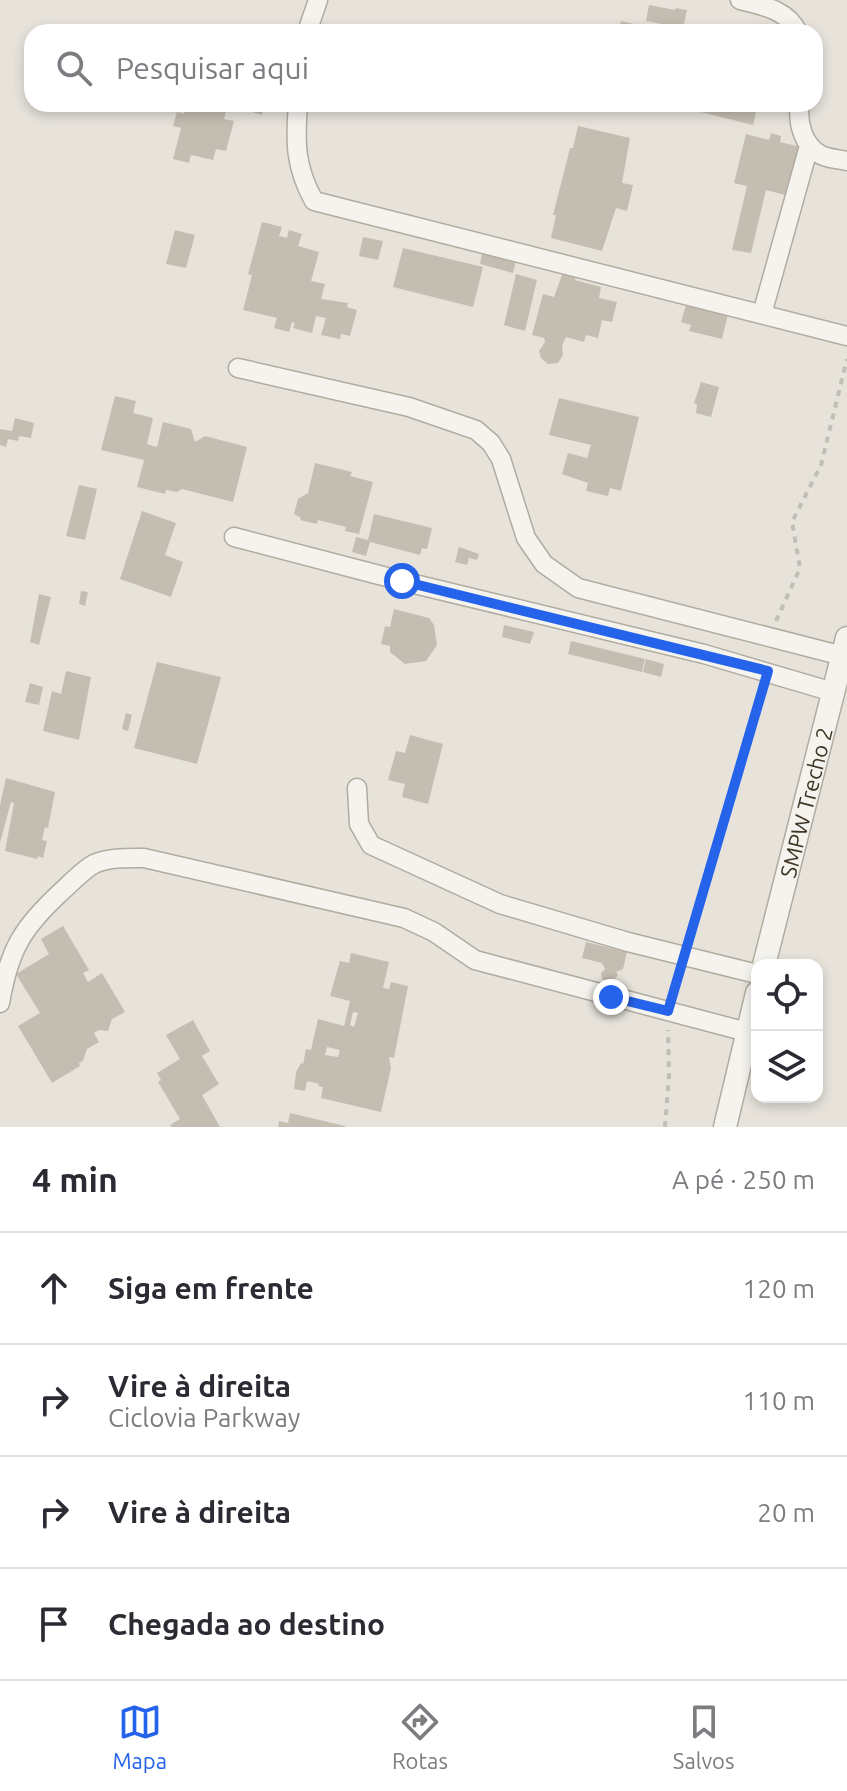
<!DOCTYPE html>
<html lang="pt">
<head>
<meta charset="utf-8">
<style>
	body { margin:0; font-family:Ubuntu,sans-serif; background:#f7f7f7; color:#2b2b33 }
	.controls { position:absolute; right:24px; bottom:24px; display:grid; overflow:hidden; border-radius:16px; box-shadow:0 4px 12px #0003 }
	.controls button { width:72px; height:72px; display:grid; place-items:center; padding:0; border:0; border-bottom:2px solid #e1e1e2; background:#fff; color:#2b2b33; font:40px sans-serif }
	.stop { position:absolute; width:24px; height:24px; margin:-18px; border:6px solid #2563eb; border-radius:50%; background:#fff }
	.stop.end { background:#2563eb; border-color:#fff; box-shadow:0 2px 8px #0008 }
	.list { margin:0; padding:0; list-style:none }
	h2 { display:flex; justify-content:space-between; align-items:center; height:104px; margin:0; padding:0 32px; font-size:34px }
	h2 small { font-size:26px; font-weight:400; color:#7c7c81 }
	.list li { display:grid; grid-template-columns:52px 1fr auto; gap:24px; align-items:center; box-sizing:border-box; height:112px; padding:0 32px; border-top:2px solid #e1e1e2 }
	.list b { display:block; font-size:30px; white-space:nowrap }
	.list p { margin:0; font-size:26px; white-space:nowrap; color:#7c7c81 }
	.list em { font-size:26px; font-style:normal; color:#7c7c81 }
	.icon { flex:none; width:44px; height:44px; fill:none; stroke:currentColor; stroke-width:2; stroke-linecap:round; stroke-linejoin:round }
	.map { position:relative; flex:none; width:847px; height:1127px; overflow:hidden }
	.search { position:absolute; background:#fff; box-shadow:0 4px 12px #0003; left:24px; right:24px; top:24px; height:88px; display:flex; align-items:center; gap:20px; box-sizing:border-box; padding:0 28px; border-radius:24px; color:#7c7c81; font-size:30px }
	.sheet { height:552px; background:#fff }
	nav { display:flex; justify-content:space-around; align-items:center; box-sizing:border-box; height:112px; border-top:2px solid #e1e1e2; background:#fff; font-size:22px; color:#7c7c81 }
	nav a { display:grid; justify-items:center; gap:4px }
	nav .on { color:#2563eb }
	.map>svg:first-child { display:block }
	.building { fill:#c4beb2; fill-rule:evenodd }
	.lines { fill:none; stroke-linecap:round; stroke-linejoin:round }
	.minor-casing { stroke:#b1aba0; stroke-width:21 }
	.tertiary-casing { stroke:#b1aba0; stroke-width:25 }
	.path { stroke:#c2beb5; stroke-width:4; stroke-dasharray:6 6; stroke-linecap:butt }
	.minor { stroke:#f5f3ee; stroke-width:18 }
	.tertiary { stroke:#f5f3ee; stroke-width:22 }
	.route { stroke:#2563eb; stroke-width:10 }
	.labels { text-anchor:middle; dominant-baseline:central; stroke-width:8; stroke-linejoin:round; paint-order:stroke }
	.street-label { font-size:22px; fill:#3e3524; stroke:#f5f1ea }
</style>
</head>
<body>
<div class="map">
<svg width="847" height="1127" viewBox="0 0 847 1127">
	<rect width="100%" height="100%" fill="#e7e3db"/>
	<!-- building -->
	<path class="building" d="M649,5l26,5 1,-2 11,2 -4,18 -37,-7z
		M621,21l17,4 -2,7h-18z
		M217,26l19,5v1h-21z
		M187,104h28l12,3 -3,12 10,2 -8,30 -10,-2 -3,11 -22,-5 -2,8 -16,-4 8,-31 -8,-2 4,-14 7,2z
		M251,104h14l-3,11 -13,-4z
		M699,104h59l-5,21 -56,-14z
		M578,126l52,12 -8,45 11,2 -6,26 -11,-3 -14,43 -51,-13 5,-23h-3l17,-67h3z
		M771,133l10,3 -1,6 21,5 -12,49 -23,-6 -15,63 -19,-3 15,-64 -13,-3 12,-49 23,6z
		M262,222l20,5 -3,9 8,2 2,-8 13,4 -4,12 21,6 -8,29 14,3 -4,15 27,4 -1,4 10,3 -7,26 -9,-2 -1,5 -19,-4 5,-17 -10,-2 -4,17 -19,-5 2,-5 -3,-1 -3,10 -15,-4 3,-10 -34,-8 9,-35 -4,-1z
		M175,230l20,5 -9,33 -20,-4z
		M363,237l20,4 -5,19 -19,-4z
		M403,248l80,19 -10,40 -80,-20z
		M482,253l34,8 -3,12 -33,-9z
		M563,272l13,4 -1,4 26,7 -2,11 18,4 -5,20 -10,-2 -4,18 -12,-3 -2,7 -18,-5 -4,9 1,9 -5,8 -10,1 -7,-6 -2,-7 6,-9 -1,-4 -12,-3 11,-41 11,3z
		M516,274l21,6 -12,51 -21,-6z
		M686,305l42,9 -6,25 -33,-8 2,-6 -10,-3z
		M701,382l18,5 -8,30 -15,-4 1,-9 -3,-1z
		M115,396l21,5 -3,12 20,5 -6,26 10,3 6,-25 28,7 4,13 10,-6 42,11 -14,55 -51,-13 -5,3 -11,-2 -1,4 -28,-7 7,-27 -43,-10z
		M559,398l80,19 -18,74 -11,-3 -2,8 -22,-5 2,-8 -26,-9 6,-21 19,5 4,-13 -42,-10z
		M15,418l19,5 -3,15 -12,-2 -1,5 -10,-2 -2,8 -6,-2v-16l12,2z
		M315,463l37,9 -2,4 23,6 -14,52 -14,-3 1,-4 -28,-7 -1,4 -17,-4 1,-2 -7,-4 4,-15 10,-6z
		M79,485l18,4 -12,51 -19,-4z
		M142,511l34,12 -11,32 18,7 -12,35 -51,-18z
		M374,514l58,14 -5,21 -5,-1 -2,7 -50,-13 -4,14 -14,-4 4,-15 12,3z
		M459,547l20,7 -2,6 -8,-2 -2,7 -12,-3z
		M81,591l7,1 -3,14 -6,-2z
		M39,594l12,3 -12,48 -9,-3z
		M394,609l35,9 5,7 3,20 -11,16 -21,3 -15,-12v-6l-9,-2 4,-18 5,1z
		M504,625l30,7 -4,12 -28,-7z
		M571,641l74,18 -3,13 -74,-18z
		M646,659l18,5 -3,13 -18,-5z
		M157,662l64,15 -24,87 -63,-16z
		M66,671l25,6 -12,63 -36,-9 9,-40 9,3z
		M30,683l13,4 -4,18 -14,-3z
		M126,713l6,2 -4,16 -6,-2z
		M410,735l33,9 -15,60 -26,-7 3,-13 -17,-4 8,-29 9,2z
		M6,778l49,14 -7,36 -3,-1 -3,13 5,1 -4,17 -5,-2 -1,3 -32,-8 9,-48 -3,-1 -11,41v-38z
		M63,926l26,44 -6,3 5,9 14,-9 23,39 -13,7 -4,12 -9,-1 -5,3 5,9 -12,7 -4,12 -4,2 1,3 -28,17 -34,-57 22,-13 -24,-39 33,-20 -8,-15z
		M586,942l41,10 -4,17 -7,3 2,3 -7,8 -9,-4 -1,-6 4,-4 -3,-6 -20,-5z
		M351,953l38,9 -6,26 6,1 2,-7 17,4 -14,72 -5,-1 2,11 -10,44 -60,-14 2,-11 -5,-1 1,-2 -12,-3 -2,10 -11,-2 2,-17 5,-9 2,1 3,-15 5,1 7,-31 26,7 6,-25 -20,-5 10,-35 9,2zM353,1012l5,1 -4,14 -4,-2zM327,1047l13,3 -2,7 -13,-2z
		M193,1020l17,31 -8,5 17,28 -17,11 18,32h-48l-2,-2 10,-6 -22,-37 3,-2 -4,-7 23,-14 -14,-24z
		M290,1113l55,13v1h-67l1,-6 9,2z"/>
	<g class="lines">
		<defs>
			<path id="minor" d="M740,0c23,6 46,9 58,32
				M307,32l11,-32
				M298,104c-3,38 -3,63 16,97l533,135
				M800,104c-3,18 3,42 21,51 8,4 18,4 26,6
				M762,314l47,-168
				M238,368l171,39 67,23 15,13 10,16 25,79 18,26 34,24 265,68
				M234,537l168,44 302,73 129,38
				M357,788l2,36 12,21 129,59 128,38 129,32
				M0,1003c9,-53 22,-75 61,-111 10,-9 22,-22 33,-28 15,-7 34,-6 50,-6l260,60 30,14 41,28 272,72"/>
			<g id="tertiary">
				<path id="s1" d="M764,965l83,-327"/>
				<path d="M725,1127l32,-134"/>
			</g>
		</defs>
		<!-- minor casing -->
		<use href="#minor" class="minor-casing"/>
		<!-- tertiary casing -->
		<use href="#tertiary" class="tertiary-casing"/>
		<!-- path -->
		<path class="path" d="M776,621l24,-53 -8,-46 29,-57 26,-106
			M688,940l74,-249
			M672,994l7,-23
			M665,1127l4,-52 -1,-45"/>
		<!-- minor -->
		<use href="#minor" class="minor"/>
		<!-- tertiary -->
		<use href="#tertiary" class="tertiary"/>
	</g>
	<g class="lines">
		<!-- route -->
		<path class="route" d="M402,581l366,90 -100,340 -57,-14"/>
	</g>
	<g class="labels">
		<!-- street labels -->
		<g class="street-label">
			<text stroke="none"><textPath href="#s1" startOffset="168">SMPW Trecho 2</textPath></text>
		</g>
	</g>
</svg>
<div class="controls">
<button><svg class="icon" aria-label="locate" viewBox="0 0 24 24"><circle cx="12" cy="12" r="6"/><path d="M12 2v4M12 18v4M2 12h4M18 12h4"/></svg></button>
<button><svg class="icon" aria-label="layers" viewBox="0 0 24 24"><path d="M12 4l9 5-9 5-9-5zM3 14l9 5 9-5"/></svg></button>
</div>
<div class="stop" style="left:402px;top:581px"></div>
<div class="stop end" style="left:611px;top:997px"></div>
<div class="search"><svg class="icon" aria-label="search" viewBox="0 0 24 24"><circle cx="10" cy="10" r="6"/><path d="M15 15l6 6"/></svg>Pesquisar aqui</div>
</div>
<section class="sheet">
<h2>4 min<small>A pé · 250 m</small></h2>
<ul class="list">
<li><svg class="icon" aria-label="ahead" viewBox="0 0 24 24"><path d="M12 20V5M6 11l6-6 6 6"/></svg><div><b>Siga em frente</b></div><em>120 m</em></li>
<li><svg class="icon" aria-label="right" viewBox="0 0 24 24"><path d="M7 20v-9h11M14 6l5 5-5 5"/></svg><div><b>Vire à direita</b><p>Ciclovia Parkway</p></div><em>110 m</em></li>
<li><svg class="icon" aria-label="right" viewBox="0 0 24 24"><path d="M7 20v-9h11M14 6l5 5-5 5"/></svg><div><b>Vire à direita</b></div><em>20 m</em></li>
<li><svg class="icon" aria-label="arrive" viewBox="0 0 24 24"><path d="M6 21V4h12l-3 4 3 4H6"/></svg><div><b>Chegada ao destino</b></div></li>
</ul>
</section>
<nav>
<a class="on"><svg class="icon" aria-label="map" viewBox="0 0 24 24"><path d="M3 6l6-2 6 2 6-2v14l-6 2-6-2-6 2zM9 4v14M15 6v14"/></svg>Mapa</a>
<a><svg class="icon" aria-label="directions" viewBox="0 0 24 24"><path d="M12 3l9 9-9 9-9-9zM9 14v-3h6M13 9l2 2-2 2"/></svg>Rotas</a>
<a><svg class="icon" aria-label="saved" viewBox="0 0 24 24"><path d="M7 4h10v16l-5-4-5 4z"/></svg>Salvos</a>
</nav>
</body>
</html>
